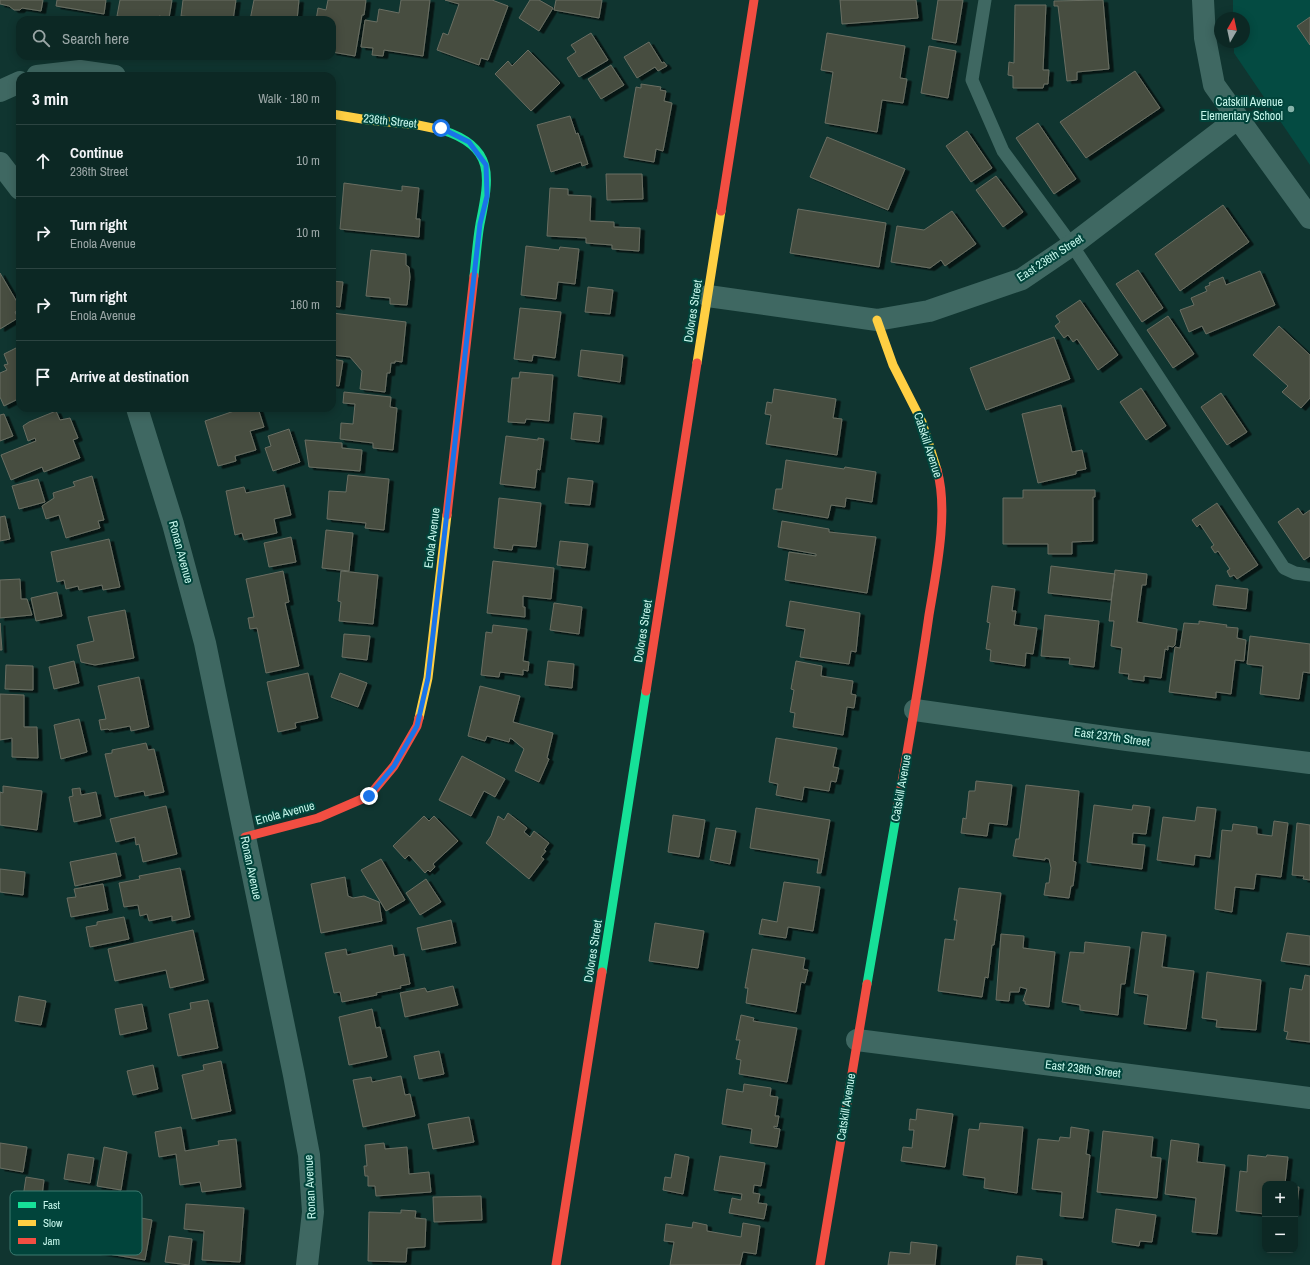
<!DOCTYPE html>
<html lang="en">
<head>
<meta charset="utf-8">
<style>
	body { margin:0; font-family:"Archivo Narrow",sans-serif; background:#1a3431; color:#f1f3f6 }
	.controls { position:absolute; right:12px; bottom:12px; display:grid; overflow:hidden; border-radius:8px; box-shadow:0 2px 10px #0003 }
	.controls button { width:36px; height:36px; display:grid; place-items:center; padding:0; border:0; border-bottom:1px solid #2c4441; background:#0c2824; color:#f1f3f6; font:20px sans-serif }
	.compass { position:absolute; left:1214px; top:12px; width:36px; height:36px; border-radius:50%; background:#0c2824; box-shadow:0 2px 10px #0003; rotate:9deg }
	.stop { position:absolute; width:12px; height:12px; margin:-9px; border:3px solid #1a73e8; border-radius:50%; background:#fff }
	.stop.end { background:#1a73e8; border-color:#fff; box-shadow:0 1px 4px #0008 }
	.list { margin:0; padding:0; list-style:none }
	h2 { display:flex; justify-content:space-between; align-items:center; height:52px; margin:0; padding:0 16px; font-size:17px }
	h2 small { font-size:13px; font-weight:400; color:#9aa6a6 }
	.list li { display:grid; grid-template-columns:26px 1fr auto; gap:12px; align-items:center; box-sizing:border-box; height:72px; padding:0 16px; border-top:1px solid #2c4441 }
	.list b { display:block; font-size:15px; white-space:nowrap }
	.list p { margin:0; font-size:13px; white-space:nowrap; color:#9aa6a6 }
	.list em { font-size:13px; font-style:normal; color:#9aa6a6 }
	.icon { flex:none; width:22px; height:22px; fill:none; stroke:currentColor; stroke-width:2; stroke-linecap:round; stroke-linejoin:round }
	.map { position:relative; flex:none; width:1310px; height:1265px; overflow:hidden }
	.search { position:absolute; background:#0c2824; box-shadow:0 2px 10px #0003; left:16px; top:16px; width:320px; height:44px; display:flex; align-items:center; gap:10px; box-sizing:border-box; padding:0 14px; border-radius:12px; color:#9aa6a6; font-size:15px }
	.panel { position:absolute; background:#0c2824; box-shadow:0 2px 10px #0003; left:16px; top:72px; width:320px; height:340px; border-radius:12px }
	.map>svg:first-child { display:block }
	.built { fill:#044b42 }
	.building { fill:#464d40; stroke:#6a6e62; filter:url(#shadow) }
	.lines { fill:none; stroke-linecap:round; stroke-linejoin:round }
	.lane { stroke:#3f6862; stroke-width:13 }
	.street { stroke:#3f6862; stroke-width:22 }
	.fast { stroke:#16e098; stroke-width:9 }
	.slow { stroke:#ffcf43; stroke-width:9 }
	.jam { stroke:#f24e42; stroke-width:9 }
	.route { stroke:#1a73e8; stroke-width:5 }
	.poi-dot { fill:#86b3aa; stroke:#01443b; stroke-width:1.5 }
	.labels { text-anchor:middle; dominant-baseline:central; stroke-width:4; stroke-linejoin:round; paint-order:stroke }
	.poi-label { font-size:12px; fill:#c6f7ec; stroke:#01443b; text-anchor:end }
	.street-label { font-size:12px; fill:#c6f7ec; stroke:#01443b }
	.key { fill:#01443b; stroke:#3c7a70; stroke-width:1 }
	.key-label { font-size:11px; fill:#c6f7ec }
</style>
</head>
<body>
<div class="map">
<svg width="1310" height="1265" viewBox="0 0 1310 1265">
	<defs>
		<filter id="shadow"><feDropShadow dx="4.5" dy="2.5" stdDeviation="0" flood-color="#0009"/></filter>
	</defs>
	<rect width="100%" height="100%" fill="#103530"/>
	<!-- built -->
	<path class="built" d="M1233,0h77v165l-76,-112v-11h10v-24h-11z"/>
	<!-- building -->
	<path class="building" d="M0,0h43l-2,11 -19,-3 -2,2h-6l-5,-4 -9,-2z
		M57,0h49l-2,14 -48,-8z
		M120,0h52l-3,18 -10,-2 -1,4h-15l-26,-4z
		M183,0h53l-3,20h-42l1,-3 -11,-1z
		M254,0h45l-2,20h-52h5z
		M328,0h38l-2,15h-2l-7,41 -23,-4v-32h-16l2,-12 8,2z
		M401,0h29l-7,56 -39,-6 -1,6 -11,-1 1,-7 -12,-1 4,-27 12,2 2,-13 20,4z
		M445,0h47l16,6 -20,54 -7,-2 -2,7 -42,-15 6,-17 5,2 11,-31z
		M530,0h9l14,8 -14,23 -20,-13z
		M556,0h46l-3,18 -45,-8z
		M840,0h76l2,18 -76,6z
		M938,0h25l-7,43 -24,-4z
		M1103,0l6,69 -32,3v8l-10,1 -9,-75h-4v-5z
		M1015,5h31l-3,65h6l-1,14h-4l-1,4h-30v-12l-5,-1 1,-13 5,1z
		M1310,17v28l-13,-19z
		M591,33l17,27 -29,17 -12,-19 9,-6 -5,-7z
		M827,33l78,13 -5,32 7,1 -4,24 -21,-3 -5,32 -52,-9 8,-51 -12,-2z
		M649,42l13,21 2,-1 3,4 -9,5 -3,-4 -18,11 -13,-21z
		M929,46l27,5 -8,47 -27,-5z
		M528,50l32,33 -29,28 -36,-37 13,-13 4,5z
		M611,65l13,20 -23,14 -13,-20z
		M1135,71l25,37 -74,50 -26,-36z
		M641,84l20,3 -1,3 6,1 -2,10 8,2 -9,48 -7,-2 -2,13 -30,-5 12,-70 5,1z
		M570,116l6,18 2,-1 10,31 -6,2 -1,-4 -30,10 -14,-47z
		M1038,123l38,56 -22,15 -38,-56z
		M967,131l25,37 -21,14 -25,-36z
		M827,137l78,32 -17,41 -78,-33z
		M606,174h36l1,25 -36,1z
		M996,176l27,36 -20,15 -27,-37z
		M344,183l58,8v-5l17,2 -3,31h4l-1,18 -79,-8z
		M550,188l18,1v6l23,1 -1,25 24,1v5l26,1 -1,23 -27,-2v-4l-26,-2v-5l-39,-2z
		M1223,205l26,37 -69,49 -25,-37z
		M798,209l88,14 -7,44 -89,-14z
		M952,211l24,33 -31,22 -4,-6 -11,8 -39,-6 6,-36 27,4z
		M526,246l33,4 1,-3 19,2 -4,35 -17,-2 -2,17 -35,-4z
		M371,250l35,4v11l3,2 1,10 -3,28 -17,-1v-6l-24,-2z
		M1138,270l25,38 -21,14 -26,-38z
		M1260,271l15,34 -69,29 -4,-8 -13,6 -9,-22 14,-5 -3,-7 16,-7 -2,-4 5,-2 -1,-2 14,-6 3,8z
		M0,273l20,34v2l-5,3 3,6 -18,11z
		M332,281l11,1 -3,25 -8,-1z
		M588,287l25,3 -3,24 -25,-2z
		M1080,300l38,55 -20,15 -21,-31 -4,3 -5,-7 -4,3 -9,-12 5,-4 -4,-6z
		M520,308l41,4 -6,46 -22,-3 -1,6 -18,-2z
		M332,313l74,9 -4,40 -7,-1v2h-4l-1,10h-3l-2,19 -25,-3 2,-18 -12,-14 -18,-2z
		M1168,316l26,38 -21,14 -26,-38z
		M1279,326l31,29v43l-9,10 -19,-16 6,-6 -35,-31z
		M1054,337l16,42 -84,31 -16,-42z
		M20,346v52l-16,8 -4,-9v-24l7,-3 -3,-5 4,-1 -4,-10z
		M581,350l42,5 -3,27 -42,-6z
		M332,359l11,2 -4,25 -7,-1z
		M520,372l33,3 -4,46 -23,-2 -1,4 -17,-1 4,-44h7z
		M1141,388l25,38 -20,14 -26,-38z
		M774,389l62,10 -3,19 9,1 -5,36 -71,-11 5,-29 -6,-1 2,-12 5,1z
		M344,392l47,5 -1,10 7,1 -4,42 -20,-2v-5l-33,-4 1,-16 12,1 2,-20 -12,-1z
		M1221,393l26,39 -20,13 -26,-38z
		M1061,405l11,47 10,-2 4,19 -10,2v3l-38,9 -16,-69z
		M243,408h15l6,19 -14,4 6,19 -21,6 1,5 -18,5 -13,-45z
		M56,411l4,9 10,-2 8,20 -5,2 7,18 -36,14 -2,-5 -31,13 -10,-25 35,-14 -1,-3 -7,3 -5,-15 6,-4z
		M574,413l28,3 -3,26 -28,-3z
		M4,414l9,22 -13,5v-26z
		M289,429l11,33 -27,9 -8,-23 6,-2 -3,-10z
		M506,436l32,4v-2l6,1 -4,31 -3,-1 -2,19 -35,-4z
		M305,440l37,3v5l20,2 -2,21 -51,-4z
		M786,460l58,9 1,-2 31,5 -4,30 -26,-4 -1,9 -14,-2 -3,13 -55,-9 3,-20h6z
		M348,475l41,4 -5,51 -19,-2 1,-5 -39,-4 2,-28 17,1z
		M92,476l12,44 -6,1 2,7 -34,10 -7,-23 -13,4 -4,-13 12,-8 -1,-5 22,-7 -2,-4z
		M568,478l25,3 -3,24 -25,-2z
		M38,479l7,23 -26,7 -7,-23z
		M284,485l7,30 -17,4 3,14 -33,7 -2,-7 -7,2 -9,-44 18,-4 2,6z
		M1023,490h72v7h-2v44l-21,1v12h-24v-10h-45v-46h20z
		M499,498l42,5 -5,44 -23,-2 -1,5 -18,-2z
		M1217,503l41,62 -21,14 -3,-4 -4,2 -3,-6 3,-2 -12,-18 -3,2 -4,-6 3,-2 -14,-21 -3,3 -5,-7z
		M1298,508l5,7 7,-5v46l-6,4 -26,-38z
		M5,516l5,23 -10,2v-24z
		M782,521l47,8v3l47,5 -9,56 -82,-13 4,-28 27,4v-2l-38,-7z
		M326,530l27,3 -4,38 -27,-3z
		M291,537l5,25 -27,5 -5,-24z
		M109,539l11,48 -17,3 -1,-5 -23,5 -1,-4 -12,3 -2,-9 -7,2 -6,-30z
		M560,541l28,3 -3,24 -28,-3z
		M493,561l61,7 -3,31 -28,-3v11h2v10l-38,-4z
		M1051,566l64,8 -4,26 -63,-7z
		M1115,570l32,4 -1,11h-4l-5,37 40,7 -2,16 -2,2 -5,-1v4l-3,-1 -4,29 -17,-2v5l-16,-2 1,-5 -10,-1 3,-25 -11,-2 3,-25h-5z
		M283,571l6,31 -4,1 14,63 -33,7 -9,-45 -7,1 -2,-11 6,-1 -8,-38z
		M341,571l37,4 -5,49 -34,-3 2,-19 -3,-1z
		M20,579l1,20h6l5,16 -32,3v-38z
		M1216,585l32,4 -2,20 -33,-4z
		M992,586l23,3 -3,22h4l-2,14 23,3 -4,26 -7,-1 -1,13 -35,-5 1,-11 -5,-1 4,-26 -3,-1z
		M57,592l5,24 -26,5 -5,-23z
		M790,601l70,12 -4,39 -5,-1 -2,13 -49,-7 5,-28 -19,-3z
		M554,603l28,4 -3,27 -29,-4z
		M125,610l9,48 -39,7 -14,-3 -4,-17 17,-4 -6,-24z
		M1045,615l54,6 -5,46 -25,-3 1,-6 -29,-2z
		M1199,621l28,4 -1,2 12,1 -1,10 9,2 -2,21 -9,-1 -4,34 -15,-2v6l-47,-6 6,-45 5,1 4,-25 15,1z
		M0,623l2,27h-2z
		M493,625l34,4 -4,32 6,1 -1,9 -5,-1v5l-23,-3 -1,5 -18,-2 5,-43 6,1z
		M344,634l26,2 -3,24 -25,-3z
		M1250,636l60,8v29l-7,-1 -4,27 -39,-5 3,-28 -16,-2z
		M74,661l5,22 -25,6 -5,-22z
		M548,661l26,3 -2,24 -27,-3z
		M796,661l26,5 -1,10 32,5 -2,13 5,1 -2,13 -7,-1 -4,28 -50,-8 2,-14 -5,-1 4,-22 -3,-1z
		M6,665l27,1v24l-28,-1z
		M308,673l10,45 -23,5 1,5 -18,4 -11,-50z
		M340,673l27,10 -9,24 -27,-10z
		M139,677l10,50 -18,4 -1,-5 -21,4 -1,-1 -7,1 -2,-10 7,-1 -8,-33z
		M480,686l40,10 -7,26 40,11 -6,25 2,1 -10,23 -24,-11 9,-22 -12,-10 -2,-1 -1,4 -22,-6 -2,5 -17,-5z
		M0,694l24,1v32h13l1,31 -26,-1v-19l-12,2z
		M79,719l8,33 -26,7 -7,-34z
		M776,738l61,10 -4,19 6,1 -3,14 -5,-1 -2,10 -25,-4 -2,13 -26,-5 2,-11 -9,-2z
		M146,743l2,7 6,-1 10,43 -19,4 -1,-5 -29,6 -10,-43 7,-1v-3z
		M462,756l43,23 -10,18 -11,-6 -13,25 -32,-16z
		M976,781l36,4 -5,40 -18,-2 -2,13 -26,-3 2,-15 3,1 3,-28h6z
		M1026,785l53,6 -6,70 3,1 -3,24h-2l-2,12 -25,-3 2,-12h3l2,-15 -2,-9 -4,-1v2l-32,-4 3,-17h3z
		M3,786l39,5 -5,39 -37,-5v-33l3,1z
		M80,788l1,7 15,-3 5,24 -27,6 -5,-25 4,-1 -1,-7z
		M1094,805l38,5 1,-5 17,2 -4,27 -13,-1 -1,11 13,1 -3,24 -55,-7z
		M166,806l11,48 -34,8 -4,-18 -3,1 -1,-8 -19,5 -6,-23z
		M1197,807l19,2 -6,48 -15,-2 -1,10 -37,-5 6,-43 32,4z
		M756,808l74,12 -9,53h-4l2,-14 -69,-11z
		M508,813l19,15 -3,4 6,5 4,-6 15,12 -5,7 2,1 -5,6 3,2 -15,20 -43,-36 5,-7 7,-20 6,4z
		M673,815l32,5 -6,37 -31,-5z
		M424,816l5,5 5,-5 24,25 -25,23 2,3 -5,5 -2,-2 -3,3 -16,-18 -4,4 -12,-13z
		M1274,821l14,2 -7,54 -25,-3 -2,15 -19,-2 -3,25 -17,-3 7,-79 10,1 1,-7 24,3v7l15,2z
		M1297,823l13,2v55l-7,-1 1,-3 -12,-1z
		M716,828l20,3 -6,33 -20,-4z
		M116,853l5,23 -46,10 -5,-24z
		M381,859l24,41 -19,11 -25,-41z
		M180,868l10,49 -18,4v-5l-23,5 -2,-7 -7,2 -2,-11 -14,2 -5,-24 21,-4 -1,-3z
		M0,869l25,3 -2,23 -23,-3z
		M345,877l3,19 5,2 11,-2 15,6 3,19 -61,12 -10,-49z
		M426,879l15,23 -21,13 -14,-22z
		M784,882l36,5 -7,44 -25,-4 -2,11 -27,-4 3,-15 15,3z
		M103,884l5,26 -37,7 -4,-19 9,-1 -2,-8z
		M959,888l42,5 -7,52h-2l-4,33 -3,-1 -3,20 -44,-6 7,-52 9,1 3,-20h-3z
		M124,917l5,22 -39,8 -4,-20 11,-2v-3z
		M451,920l5,23 -34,7 -5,-22z
		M655,923l49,8 -6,37 -49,-7z
		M193,930l11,50 -34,8 -4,-18 -51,11 -7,-32z
		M1142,932l24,3 -4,32 32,4 -8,58 -42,-5 4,-29 -14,-2z
		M1287,933l23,3v29l-29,-4z
		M1001,934l23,2 -1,12 32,4 -6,55 -24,-3v-3h-2l4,-12 -7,-2 -1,5h-9l-1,9 -13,-1z
		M1085,942l45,5 -5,37h-4l-3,31 -38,-5v-5l-18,-3 8,-50 14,1z
		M392,945l2,11 10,-2 6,30 -10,2 1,2 -25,5 1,2 -35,7 -2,-10 -6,1 -9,-40 21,-4 1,6z
		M752,949l53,9 -2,11 5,1 -3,13 -4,-1 -5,30 -50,-9 2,-15h-3z
		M1207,972l54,8 -5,50 -40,-3 1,-7 -15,-2z
		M1305,975l5,1v66l-24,-3 2,-7 -4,-1 6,-43 12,2z
		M453,986l5,19 -53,12 -5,-24 25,-5 2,4z
		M19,996l27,5 -5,24 -26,-4z
		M208,1000l10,48 -40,8 -9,-42 22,-5 -1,-6z
		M142,1004l5,25 -27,6 -5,-26z
		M372,1009l4,19 4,-1 7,30 -38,8 -10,-48z
		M741,1015l13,3 -1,3 44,7 -10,54 -48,-8 2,-14 -5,-1 4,-19h-4z
		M439,1051l5,23 -25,5 -5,-23z
		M221,1061l10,50 -39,8 -10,-44 22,-5 -1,-5z
		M153,1065l5,24 -25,6 -6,-24z
		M401,1076l4,19 5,-1 5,22 -52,11 -10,-47 18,-3 1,5z
		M744,1084l27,4 -1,8 8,1 -3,19h4l-2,11 -3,-1v2l6,1 -3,18 -27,-4 2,-14 -30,-5 5,-35 16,3z
		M917,1109l36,5 -8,53 -44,-6 2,-14 9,1 2,-18h-5l1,-11 6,1z
		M469,1117l5,25 -41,7 -5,-25z
		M980,1123l43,4 -6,66 -33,-5 1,-10 -22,-3 6,-46 10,1z
		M181,1127l4,24 34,-6 -1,-4 18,-2 5,48 -39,5 -2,-10 -20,3 -4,-31 -17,3 -4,-25z
		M1071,1127l18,3 -3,24 4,1 -7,63 -23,-2 2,-24 -30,-3 6,-50 21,2 1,-4 10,1z
		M1103,1131l50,6 -2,20 10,1 -4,40 -60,-6z
		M1171,1140l28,4 -2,18 28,3 -8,69 -25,-2 4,-34 -31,-4z
		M0,1143l27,4 -4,25 -23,-4z
		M384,1143l1,6 22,-2 2,27 20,-2 2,20 -55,4 -1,-10h-7v-10h-3l-1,-10h3l-2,-21z
		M104,1147l23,5 -6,38 -24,-4z
		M68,1154l26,4 -4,25 -26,-4z
		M675,1154l14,3 -6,37 -20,-4 2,-13 6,1z
		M1248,1155l18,2 1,-2 21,2 -3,27h-20v30l-29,-3 4,-40 7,1z
		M720,1156l45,7 -4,23 -7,-1 -1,8 7,1 -2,9 9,1 -3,15 -35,-6 3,-15 9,2 1,-6 -28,-4z
		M26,1177l18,3 -3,24 13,2 -1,4 19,3 -5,33 -50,-8z
		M1295,1187h4l-3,26h-1z
		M481,1196l1,24 -48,2 -1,-25z
		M113,1200l14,2 -2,13 27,5 -7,40 -48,-8 3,-17 6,1z
		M186,1204l58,4 -4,54 -38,-2 2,-29 -20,-2z
		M1116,1209l40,6 -4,27 -12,-1 -1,5 -27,-4z
		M401,1210l15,1 -1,7 11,1 -1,28 -18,1 -1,14 -38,-1 1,-49 32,1z
		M693,1222l14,3v6l34,6 2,-14 17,3 -4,28 -13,-2 -3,13h-70l4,-23 -10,-1 2,-17 26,4z
		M169,1236l23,3 -3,26 -24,-3z
		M911,1242l26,3 -2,20h-47l2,-13 20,2z
		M1017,1256l25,3v6h-26z"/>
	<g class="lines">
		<!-- lane -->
		<path class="lane" d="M985,0l-13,80 31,71 69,94 212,323 11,5 15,2"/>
		<!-- street -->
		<path class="street" d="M1203,0l2,38 9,47 96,133
			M37,76l43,-5 35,5
			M0,91l20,-9
			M0,163l20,26
			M708,296l169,24 52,-9 93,-32 50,-34 165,-126
			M137,408l36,116 32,119 89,432 15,80 4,57 -6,53
			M915,710l212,30 183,23
			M857,1040l453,58"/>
		<!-- fast -->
		<path class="fast" d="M442,130c55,17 47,49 38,94 -3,17 -4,35 -6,52
			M602,972l44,-281
			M867,984l31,-179"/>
		<!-- slow -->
		<path class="slow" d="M332,114l36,6 50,5 24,5
			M877,320l16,45 29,57 15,48
			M697,363l24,-152
			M419,718l9,-40 19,-163"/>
		<!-- jam -->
		<path class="jam" d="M721,211l33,-211
			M447,515l27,-239
			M646,691l51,-328
			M898,805c11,-63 22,-126 31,-190 7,-42 20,-104 8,-145
			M245,837l73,-19 51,-22 25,-30 23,-40 2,-8
			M556,1265l46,-293
			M820,1265l47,-281"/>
	</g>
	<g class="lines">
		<!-- route -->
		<path class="route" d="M369,796l25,-30 23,-40 11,-48 52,-454 7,-28 -1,-31 -17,-23 -28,-14"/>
	</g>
	<!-- markers -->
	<circle class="poi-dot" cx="1291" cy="109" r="4"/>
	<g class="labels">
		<!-- poi labels -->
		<g class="poi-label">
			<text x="1283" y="102">Catskill Avenue<tspan x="1283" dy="14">Elementary School</tspan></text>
		</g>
		<!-- street labels -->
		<g class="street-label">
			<text transform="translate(390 121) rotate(6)">236th Street</text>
			<text transform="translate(1050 258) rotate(-33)">East 236th Street</text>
			<text transform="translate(693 311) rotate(-81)">Dolores Street</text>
			<text transform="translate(928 445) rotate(72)">Catskill Avenue</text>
			<text transform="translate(432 538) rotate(-83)">Enola Avenue</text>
			<text transform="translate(181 552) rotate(75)">Ronan Avenue</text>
			<text transform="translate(643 631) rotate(-81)">Dolores Street</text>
			<text transform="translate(1112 737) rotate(8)">East 237th Street</text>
			<text transform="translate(901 788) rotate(-80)">Catskill Avenue</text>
			<text transform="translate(285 813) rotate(-15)">Enola Avenue</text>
			<text transform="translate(251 868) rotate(78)">Ronan Avenue</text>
			<text transform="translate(593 951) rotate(-81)">Dolores Street</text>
			<text transform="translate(1083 1069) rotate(7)">East 238th Street</text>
			<text transform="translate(846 1107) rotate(-81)">Catskill Avenue</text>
			<text transform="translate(310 1187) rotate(-93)">Ronan Avenue</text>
		</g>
	</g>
	<!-- legend -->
	<rect x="10" y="1191" width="132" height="64" rx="6" class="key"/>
	<rect x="18" y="1202" width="18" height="6" fill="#16e098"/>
	<rect x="18" y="1220" width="18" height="6" fill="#ffcf43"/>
	<rect x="18" y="1238" width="18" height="6" fill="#f24e42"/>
	<g class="key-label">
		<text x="43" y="1209">Fast</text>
		<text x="43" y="1227">Slow</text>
		<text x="43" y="1245">Jam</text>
	</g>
</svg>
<div class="controls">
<button>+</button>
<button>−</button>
</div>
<svg class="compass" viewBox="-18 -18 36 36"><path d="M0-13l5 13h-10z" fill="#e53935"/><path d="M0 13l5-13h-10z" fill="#9aa6a6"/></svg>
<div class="stop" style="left:441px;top:128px"></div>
<div class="stop end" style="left:369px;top:796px"></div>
<div class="search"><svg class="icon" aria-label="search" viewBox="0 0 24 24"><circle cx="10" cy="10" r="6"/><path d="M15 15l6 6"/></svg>Search here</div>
<section class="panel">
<h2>3 min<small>Walk · 180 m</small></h2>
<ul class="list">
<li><svg class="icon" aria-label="ahead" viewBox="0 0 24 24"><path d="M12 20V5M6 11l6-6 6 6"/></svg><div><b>Continue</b><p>236th Street</p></div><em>10 m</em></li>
<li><svg class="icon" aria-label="right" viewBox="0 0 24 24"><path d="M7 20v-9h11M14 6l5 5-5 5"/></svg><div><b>Turn right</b><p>Enola Avenue</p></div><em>10 m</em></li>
<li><svg class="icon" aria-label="right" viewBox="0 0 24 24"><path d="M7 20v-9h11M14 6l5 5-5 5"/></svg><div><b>Turn right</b><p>Enola Avenue</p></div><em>160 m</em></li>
<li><svg class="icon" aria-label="arrive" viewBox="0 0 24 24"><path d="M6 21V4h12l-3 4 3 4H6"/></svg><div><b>Arrive at destination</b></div></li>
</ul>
</section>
</div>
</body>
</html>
